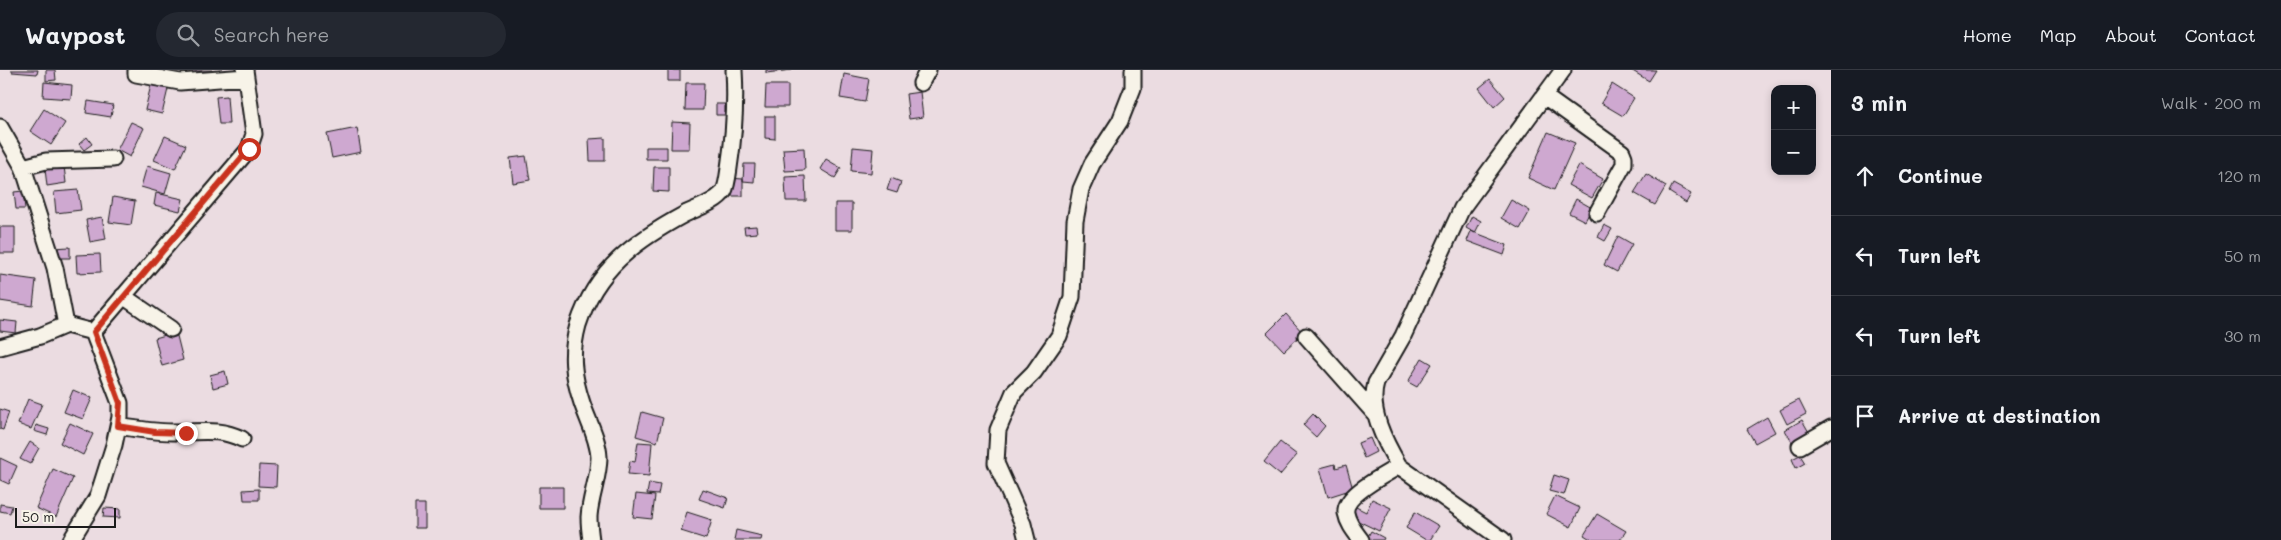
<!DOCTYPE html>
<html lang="en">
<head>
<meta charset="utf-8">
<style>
	body { margin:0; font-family:Mali,sans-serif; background:#242831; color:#f1f3f6 }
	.controls { position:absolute; right:15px; top:15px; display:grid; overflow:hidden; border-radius:10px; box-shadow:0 2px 8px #0003 }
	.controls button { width:45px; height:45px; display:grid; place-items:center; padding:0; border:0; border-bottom:1px solid #363941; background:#171b24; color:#f1f3f6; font:25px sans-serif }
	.scale { position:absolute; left:15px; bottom:12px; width:101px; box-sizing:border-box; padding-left:5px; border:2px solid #1c1c1c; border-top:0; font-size:14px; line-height:18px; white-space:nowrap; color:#1c1c1c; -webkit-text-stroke:4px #f7f3e8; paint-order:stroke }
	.stop { position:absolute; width:15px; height:15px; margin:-11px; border:4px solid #c8321e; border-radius:50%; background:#fff }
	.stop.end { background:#c8321e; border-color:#fff; box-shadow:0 1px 5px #0008 }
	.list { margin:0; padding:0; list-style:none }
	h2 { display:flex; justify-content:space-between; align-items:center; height:65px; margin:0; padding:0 20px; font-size:21px }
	h2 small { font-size:16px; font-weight:400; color:#9ea1a6 }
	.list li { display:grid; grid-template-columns:32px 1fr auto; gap:15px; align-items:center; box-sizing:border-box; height:80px; padding:0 20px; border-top:1px solid #363941 }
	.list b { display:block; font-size:19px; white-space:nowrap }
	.list em { font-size:16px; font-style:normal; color:#9ea1a6 }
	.icon { flex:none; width:28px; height:28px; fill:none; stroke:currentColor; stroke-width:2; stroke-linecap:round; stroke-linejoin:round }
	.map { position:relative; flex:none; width:1831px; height:470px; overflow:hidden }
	header { display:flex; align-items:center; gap:30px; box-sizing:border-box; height:70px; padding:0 25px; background:#171b24; border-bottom:1px solid #363941 }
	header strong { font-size:24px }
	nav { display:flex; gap:28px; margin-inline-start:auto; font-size:18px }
	.search { width:350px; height:45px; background:#242831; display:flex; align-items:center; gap:12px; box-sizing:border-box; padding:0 18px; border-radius:28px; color:#9ea1a6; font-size:19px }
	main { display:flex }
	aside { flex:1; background:#171b24 }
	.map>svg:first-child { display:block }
	.building { fill:#cea8d0; stroke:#1c1c1c }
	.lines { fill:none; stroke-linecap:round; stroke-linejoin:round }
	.minor-casing { stroke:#1c1c1c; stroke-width:19 }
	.minor { stroke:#f7f3e8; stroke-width:15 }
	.route { stroke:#c8321e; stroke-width:6 }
</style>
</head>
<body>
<header>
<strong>Waypost</strong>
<div class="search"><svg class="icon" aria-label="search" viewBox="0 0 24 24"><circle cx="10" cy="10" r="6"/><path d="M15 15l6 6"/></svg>Search here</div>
<nav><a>Home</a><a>Map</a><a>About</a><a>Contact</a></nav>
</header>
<main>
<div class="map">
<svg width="1831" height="470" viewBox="0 0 1831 470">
	<rect width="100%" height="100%" fill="#ebdce1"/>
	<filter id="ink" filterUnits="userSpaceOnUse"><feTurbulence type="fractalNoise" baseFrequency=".02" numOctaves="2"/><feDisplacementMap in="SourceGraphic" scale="10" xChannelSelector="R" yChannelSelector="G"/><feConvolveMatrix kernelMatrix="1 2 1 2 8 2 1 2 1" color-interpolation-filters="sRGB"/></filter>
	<g filter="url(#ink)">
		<!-- building -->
		<path class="building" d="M12,0h26l-1,4 -25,-2z
			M46,0h9l1,10 -10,1z
			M189,0h23v2l-22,3z
			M668,0h12v11h-12z
			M766,0h26l-26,3z
			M1631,0h25l-7,11z
			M844,4l25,5 -4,23 -25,-4z
			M1490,9l15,18 -11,10 -15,-19z
			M44,12l28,3 -1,14 -28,-2z
			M686,13h18l-1,27h-18z
			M1612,14l22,14 -11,18 -22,-13z
			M151,15l17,4 -6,25 -17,-4z
			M766,15h22v22h-23z
			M920,22l3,25 -14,2 -3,-25z
			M227,26l2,28h-10l-3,-27z
			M88,31l25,4 -2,12 -25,-4z
			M716,34h9v11h-9z
			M44,39l21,14 -14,22 -21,-14z
			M765,46h10v23l-10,-1z
			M131,52l13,6 -14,29 -13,-7z
			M672,52l18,1 -1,26h-18z
			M357,58l4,24 -29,6 -5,-24z
			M1548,62l27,11 -21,47 -26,-12z
			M165,66l21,9 -11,24 -21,-9z
			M87,67l5,7 -8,6 -5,-6z
			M605,68v23h-15l-1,-22z
			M646,77h21v12h-21z
			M853,77l20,2 -2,24 -20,-2z
			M804,78l1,22 -20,1 -2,-22z
			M526,86l4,24 -17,3 -3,-25z
			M826,89l15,9 -6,10 -15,-9z
			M744,94h11l-1,18 -11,-1z
			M1579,95l24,14 -11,19 -24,-13z
			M64,96l2,17 -19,3 -2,-17z
			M147,96l24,7 -6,21 -24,-7z
			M654,97h15v25l-16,-1z
			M1646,104l20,12 -11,19 -21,-12z
			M805,106l1,25h-20l-1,-24z
			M729,108l14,1v17h-14z
			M891,108l10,4 -4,11 -10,-3z
			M1673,114l18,10 -5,9 -17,-11z
			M78,120l3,20 -25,3 -2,-21z
			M23,121l2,18h-9l-2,-17z
			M156,123l27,6 -3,12 -26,-6z
			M113,127l22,4 -4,24 -22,-3z
			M1576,129l16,9 -7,13 -16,-8z
			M1511,130l19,11 -10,18 -19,-11z
			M835,133h17v27h-17z
			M1472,146l9,5 -6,12 -9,-5z
			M102,147l4,22 -16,3 -4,-22z
			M1604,155l8,4 -7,12 -7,-4z
			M756,156l1,7 -12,1 -1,-7z
			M0,157h15v26h-15z
			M1471,161l36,14 -3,10 -37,-14z
			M1618,166l14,8 -15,28 -13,-7z
			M70,177v11h-17v-10z
			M100,184l1,18 -24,1 -1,-18z
			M0,205l36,5 -3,26 -33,-5z
			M1286,244l17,19 -19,18 -17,-18z
			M0,250l17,2 -1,11 -16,-2z
			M176,262l7,28 -21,6 -7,-28z
			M1422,288l10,6 -15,23 -9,-5z
			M225,301l3,13 -15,4 -3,-13z
			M73,320l19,8 -9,21 -19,-7z
			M28,329l14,5 -11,25 -13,-5z
			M1799,330l7,14 -19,10 -7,-14z
			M0,339l9,3 -6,18 -3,-1z
			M642,342l21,6 -6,24 -21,-6z
			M1313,344l12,12 -9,11 -13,-12z
			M1767,347l8,15 -20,11 -8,-14z
			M1802,350l8,14 -17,10 -8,-14z
			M70,353l23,11 -10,21 -23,-12z
			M36,355l13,4 -2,6 -13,-4z
			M1370,368l6,14 -12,6 -6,-15z
			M30,372l9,6 -9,16 -10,-5z
			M638,372l14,1 -3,33 -21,-2 2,-13 5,1z
			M1280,372l17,13 -17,20 -16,-13z
			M1800,385l5,8 -9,5 -4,-9z
			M0,388l17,8 -8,18 -9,-4z
			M1335,394l1,4 10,-3 7,24 -25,8 -8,-29z
			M259,395l18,1 -1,21 -18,-1z
			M53,399l20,9 -17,39 -20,-9z
			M1554,405l15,5 -5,15 -15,-4z
			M649,413l11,2 -2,10 -11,-1z
			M539,417h24v21h-24z
			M259,419v11h-15l-1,-10z
			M703,419l25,9 -3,10 -26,-9z
			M636,424l19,2 -3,23 -19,-2z
			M1555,426l25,12 -9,19 -25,-13z
			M1372,429l19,9 -12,23 -29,-14 6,-10 10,5z
			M0,434l12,2 -2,7 -10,-2z
			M415,434h10v24h-10z
			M104,438l16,1v9l-17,-1z
			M687,442l25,8 -6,19 -25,-8z
			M1415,442l24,14 -9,14h-4l-20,-12z
			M1597,444l29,17 -6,9h-28l-8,-5z
			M736,460l26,6 -1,4h-27z
			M1371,461l13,7 -1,2h-17z"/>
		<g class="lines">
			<defs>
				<path id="minor" d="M136,0v4l44,8 66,-5
					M921,13l7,-13
					M1544,26l78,56 2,5v7l-27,49
					M0,57l23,40 32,101 11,57
					M23,97l23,-6 67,-2
					M123,226l48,33
					M1306,266l70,79
					M0,277l40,-11 26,-11 27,7 156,-183 5,-15 -9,-64
					M118,356c18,3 36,6 55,6 26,1 44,-5 69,7
					M1800,376l31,-18
					M71,470l27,-44 16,-51 6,-28v-14l-27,-71
					M591,470c-1,-7 -2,-15 -2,-23 1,-20 10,-39 10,-60 -1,-19 -11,-36 -17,-54 -9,-27 -12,-49 -4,-78 18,-56 57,-84 107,-111 12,-6 32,-12 39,-23 3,-6 4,-16 5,-23 5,-33 7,-65 5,-98
					M1027,470l-4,-16 -27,-61 2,-33 16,-38 20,-20 25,-36 13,-39 3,-76 6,-32 11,-25 28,-43 13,-33v-18
					M1361,470c-6,-8 -13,-16 -15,-27 -3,-18 39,-38 53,-47
					M1503,470l-104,-74c-14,-24 -31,-56 -23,-83l27,-47 59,-128 101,-138"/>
			</defs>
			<!-- minor casing -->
			<use href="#minor" class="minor-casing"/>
			<!-- minor -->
			<use href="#minor" class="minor"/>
		</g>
	</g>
	<g class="lines" filter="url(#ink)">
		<!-- route -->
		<path class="route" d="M186,363l-31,-1 -37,-6 2,-23 -26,-71 155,-183"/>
	</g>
</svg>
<div class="controls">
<button>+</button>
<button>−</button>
</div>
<div class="scale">50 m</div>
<div class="stop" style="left:249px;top:79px"></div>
<div class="stop end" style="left:186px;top:363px"></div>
</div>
<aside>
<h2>3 min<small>Walk · 200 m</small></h2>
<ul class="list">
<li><svg class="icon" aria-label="ahead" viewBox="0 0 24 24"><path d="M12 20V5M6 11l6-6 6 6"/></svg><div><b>Continue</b></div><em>120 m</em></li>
<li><svg class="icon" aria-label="left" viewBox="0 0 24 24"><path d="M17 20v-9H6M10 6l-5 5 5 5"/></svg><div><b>Turn left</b></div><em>50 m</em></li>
<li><svg class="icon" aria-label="left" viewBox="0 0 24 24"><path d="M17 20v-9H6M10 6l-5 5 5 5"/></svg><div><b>Turn left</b></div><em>30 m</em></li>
<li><svg class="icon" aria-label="arrive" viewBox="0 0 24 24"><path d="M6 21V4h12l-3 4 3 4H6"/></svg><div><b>Arrive at destination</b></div></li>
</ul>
</aside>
</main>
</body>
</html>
